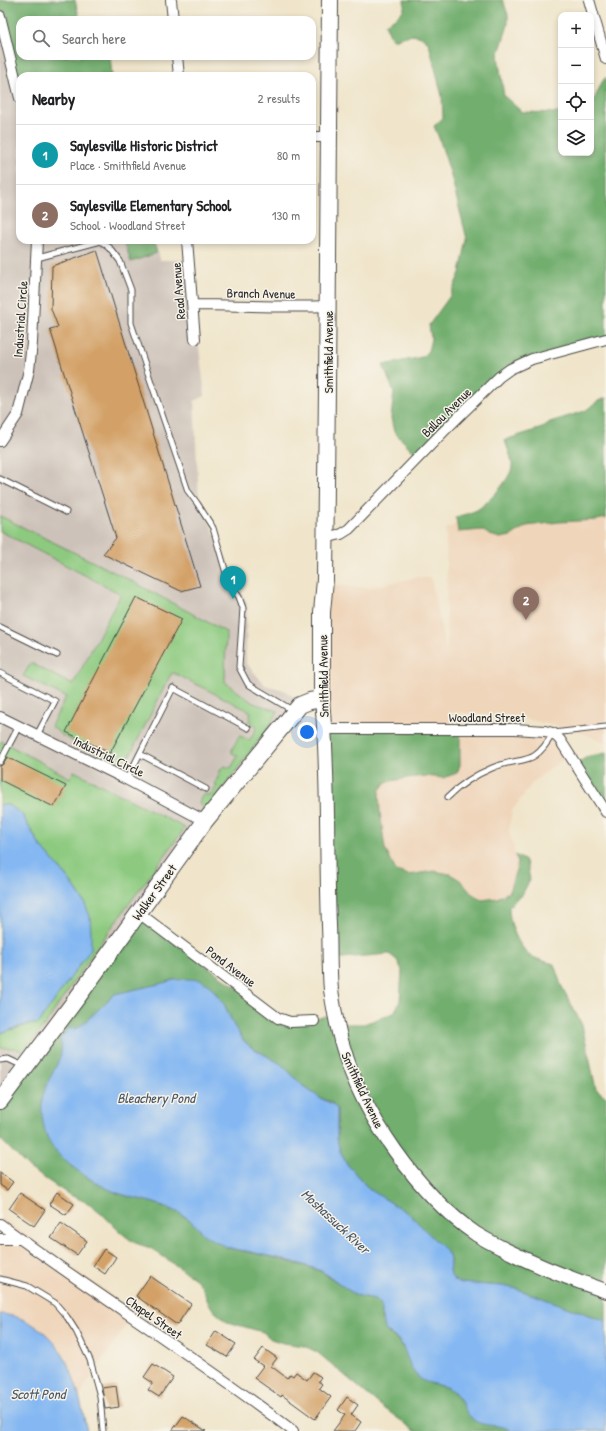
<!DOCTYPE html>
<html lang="en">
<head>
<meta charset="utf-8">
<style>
	body { margin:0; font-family:"Patrick Hand",sans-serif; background:#f6f6f6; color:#202124 }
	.controls { position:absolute; right:12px; top:12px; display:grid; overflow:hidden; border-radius:8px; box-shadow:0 2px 6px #0003 }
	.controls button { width:36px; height:36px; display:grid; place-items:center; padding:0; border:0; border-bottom:1px solid #e0e0e0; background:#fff; color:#202124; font:20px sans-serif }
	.you { position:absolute; left:307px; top:732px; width:14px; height:14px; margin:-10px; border:3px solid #fff; border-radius:50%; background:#1a73e8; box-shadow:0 0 0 6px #1a73e833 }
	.badge { display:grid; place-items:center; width:26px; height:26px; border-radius:50%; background:#c8321e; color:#fff; font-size:13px; font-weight:700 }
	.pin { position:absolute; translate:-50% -33px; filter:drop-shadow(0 1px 2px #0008) }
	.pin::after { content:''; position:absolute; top:21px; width:14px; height:12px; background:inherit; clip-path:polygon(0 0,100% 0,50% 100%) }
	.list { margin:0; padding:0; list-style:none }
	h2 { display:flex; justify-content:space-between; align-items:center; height:52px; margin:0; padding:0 16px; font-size:17px }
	h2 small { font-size:13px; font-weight:400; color:#757577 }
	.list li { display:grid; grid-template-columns:26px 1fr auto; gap:12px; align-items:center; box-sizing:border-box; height:60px; padding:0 16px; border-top:1px solid #e0e0e0 }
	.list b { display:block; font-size:15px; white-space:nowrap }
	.list p { margin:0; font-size:13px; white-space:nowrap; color:#757577 }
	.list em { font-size:13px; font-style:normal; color:#757577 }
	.icon { flex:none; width:22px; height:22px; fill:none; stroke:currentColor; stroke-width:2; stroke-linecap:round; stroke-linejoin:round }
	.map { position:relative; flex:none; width:606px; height:1431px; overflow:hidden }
	.search { position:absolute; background:#fff; box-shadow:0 2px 6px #0003; left:16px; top:16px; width:300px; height:44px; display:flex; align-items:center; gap:10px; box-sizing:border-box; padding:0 14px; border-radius:12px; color:#757577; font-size:15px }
	.panel { position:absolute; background:#fff; box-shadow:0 2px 6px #0003; left:16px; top:72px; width:300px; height:172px; border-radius:12px }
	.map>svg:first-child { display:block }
	.built { fill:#efd6bb }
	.industrial { fill:#cdc2b9 }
	.green { fill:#8dca80; stroke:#5c7a56 }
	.forest { fill:#72ae6e; stroke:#4e6c4c }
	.water { fill:#85b8f2; stroke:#58728e }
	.building { fill:#d3a168 }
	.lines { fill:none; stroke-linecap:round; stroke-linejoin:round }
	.service-casing { stroke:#494743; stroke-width:7 }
	.minor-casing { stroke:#494743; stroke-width:12 }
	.secondary-casing { stroke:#494743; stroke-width:16 }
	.primary-casing { stroke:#494743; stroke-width:18 }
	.service { stroke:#fff; stroke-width:5 }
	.minor { stroke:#fff; stroke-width:10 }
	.secondary { stroke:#fff; stroke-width:14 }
	.primary { stroke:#fff; stroke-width:16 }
	.labels { text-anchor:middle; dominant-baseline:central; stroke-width:3; stroke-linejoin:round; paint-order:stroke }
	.street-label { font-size:13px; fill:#2b2b2b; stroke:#f7f3e8 }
	.water-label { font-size:14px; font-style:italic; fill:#465567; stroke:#f7f3e8 }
</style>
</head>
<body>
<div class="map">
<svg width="606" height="1431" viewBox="0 0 606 1431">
	<rect width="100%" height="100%" fill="#f7f3e8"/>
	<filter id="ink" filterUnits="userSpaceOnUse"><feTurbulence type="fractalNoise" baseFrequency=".025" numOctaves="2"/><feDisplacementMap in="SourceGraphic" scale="8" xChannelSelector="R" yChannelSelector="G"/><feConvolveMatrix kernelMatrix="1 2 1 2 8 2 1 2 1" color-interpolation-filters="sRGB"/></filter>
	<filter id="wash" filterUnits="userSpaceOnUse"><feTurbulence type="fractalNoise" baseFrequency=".012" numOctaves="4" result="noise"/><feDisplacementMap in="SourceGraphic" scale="16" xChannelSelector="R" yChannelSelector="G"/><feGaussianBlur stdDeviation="0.9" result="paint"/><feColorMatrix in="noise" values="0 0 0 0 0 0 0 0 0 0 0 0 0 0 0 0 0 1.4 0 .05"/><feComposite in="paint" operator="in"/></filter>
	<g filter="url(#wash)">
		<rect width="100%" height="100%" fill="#f0e5cb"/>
		<!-- built -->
		<path class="built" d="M606,489v254l-29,-12 -63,-15 -64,-4v15l-125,2 1,-145 43,4 48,-11 14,1 14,70 2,2 -1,-121 78,-36z
			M459,728l95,8 15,18 -36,28 -21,29 -3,19 6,25 3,8 -4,14 -5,15 -12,6 -15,2 -11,-7 -11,-13 -26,-9 -25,4 -13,-4 -11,-22 -5,-37 -1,-21 7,-9 21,-4 18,-2 18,2 17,-13z
			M0,1218l61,41 74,53 -50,74 -5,12 -16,-43 -59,-41h-5z"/>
		<!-- industrial -->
		<path class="industrial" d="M0,17l20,70v153h104l8,22 25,-9 -3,-13 6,20h28l17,136 -11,5 5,99 48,104 -1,59 19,22 19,5 14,10 -298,396v-63l6,-2 78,-129 -63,-89 -13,-8h-8z"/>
		<!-- green -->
		<path class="green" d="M0,516l126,62 100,54 -1,50 28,21 25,8 -9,16 -61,81 -4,1 -5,-6 3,-7 2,-2 6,2 7,-10 -2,-2 6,-15 3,-3 7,2 7,-12 -6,-3v-3l7,-14 11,4 7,-13 -8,-6 2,-9 -77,-39 -3,1 -44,87 -4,3h-5l-55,-28 -12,-10 15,-29 -43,-21 8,-13 42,22 48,-91 -121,-63z
			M1,741l69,37 4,-7 111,57 -87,118 -58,86 -17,19 -9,-3h-14v-15l31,-9 53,-122 -16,-24 -29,-34 -18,-31 -13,-8h-8v-62z"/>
		<!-- forest -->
		<path class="forest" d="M0,0h75l5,20h-60v36h90l2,20h-92v11l-20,-67z
			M404,0h99l5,15v10l-10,31 6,40 18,16 39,1v40h30v-52l3,-1 8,-18 4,-5v260l-104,34 -86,83 -22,-22 -3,-14 3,-26 -11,-27 39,-8 6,-6 3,-12 -2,-14 21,-29 10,-23 7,-34 -17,-67 -11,-34 -5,-12 9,-8 -1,-22 -13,-52c-12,-14 -21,-8 -37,-4l-7,-16c9,-5 22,-11 19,-24z
			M124,240h29l4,13 -26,9z
			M606,398v120l-9,2 -38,2 -33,4 -15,10 -11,2 -10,-3 -8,-5 -24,2 -2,-15c6,-2 15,-4 21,-7 11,-7 33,-30 35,-43 1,-8 -5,-19 -7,-27l37,-12 8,-6 35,-11 13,-10z
			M325,729l135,4v32l-3,8 -14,5 -18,-2 -18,2 -21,4 -7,9 1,21 5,37 11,22 13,4 25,-4 16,3 10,6 11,13 11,7 15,-2 12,-6 9,-29 -3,-8 11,6 4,18 -8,16 -6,4 -7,8c0,17 9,41 24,50 6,3 14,5 21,7l7,21 21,40 14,64 10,8v224l-89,-32 -15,-3 -42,-3 -5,-2 -4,-5 -2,-5 1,-10 -1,-6 -7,-8 -33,-33 -40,-25 -23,-26 -6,-12 -3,-12v-30l-6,-7 -11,-4 -16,-11 -23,-23 -30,-17 -7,-6 -10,-15 -10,-22 -14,-18 -36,-6 -15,4 -44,10 -33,31 -7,4 -12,18 -3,11 -15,32 -2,10v16l3,18 5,10 17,19 20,15 28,15 35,9 27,10 16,11 10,11 24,14 40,8 40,11 14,5 34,23 16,3 6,3 4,8 -1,9 7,15 12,9 3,6 28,36 15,3 6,4 4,3 6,9 37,23 8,1 4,4h-96l-35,-26 -63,-53 -13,-6 -21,-3 -12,-4 -8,-7 -36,-10 -13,-11 -6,-9 -5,-13 -6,-9 -45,-31 -19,-7 -14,-11 -19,-19 -10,-8 -22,-10 -39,-26 -29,-29v-43l135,-181 146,104 21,4 27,-8 11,9h24l30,-11 6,-12 2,-31 -5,-10 -8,-6 -58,5z
			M606,753v61l-29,-51 12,-7z"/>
		<!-- water -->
		<path class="water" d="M0,805h8l13,8 18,31 29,34 16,24 6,14 1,16v17l-53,75c-14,-1 -25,6 -38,9z
			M188,979l13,1 9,6 14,18 10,22 10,15 7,6 30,17 23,23 16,11 14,7 3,4v30l3,12 6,12 23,26 40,25 33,33 7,8 1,6 -1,10 2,5 4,5 5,2 42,3 15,3 89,32v110h-95c-10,-8 -24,-3 -36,-10 -11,-7 -12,-22 -22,-30 -11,-8 -25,-5 -35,-14 -9,-9 -11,-23 -17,-34 -5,-7 -14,-9 -17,-16 -4,-9 1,-20 -6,-26 -7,-5 -17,-3 -23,-7 -12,-6 -22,-17 -34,-23 -23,-9 -47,-14 -70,-19 -8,-2 -16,-2 -24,-5 -8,-3 -17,-8 -24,-13 -3,-3 -5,-7 -9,-10 -4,-5 -11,-9 -17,-12 -18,-10 -39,-12 -59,-19 -20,-7 -58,-31 -68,-50 -8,-15 -11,-38 -5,-54 6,-17 21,-32 15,-50l9,-11 6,1 7,-4 33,-31 44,-10 15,-4z
			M0,1314c12,1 22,4 32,10 39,23 46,66 55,107h-87z"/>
		<g id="blocks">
			<!-- building -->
			<path class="building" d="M97,250l103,336 -19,5 -78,-37 13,-16 -66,-209 8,-2 -7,-18 1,-43z
				M136,597l46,22 -72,134 -44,-21z
				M7,757l59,29 -12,21 -54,-27v-14l3,-2z
				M0,1172l13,10 -6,8 -7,-5z
				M57,1192l17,12 -8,11 -17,-11z
				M20,1193l25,17 -11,16 -25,-17z
				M61,1223l26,18 -10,14 -26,-17z
				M104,1249l12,8 -11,17 -12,-8z
				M150,1276l41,28 -14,21 -41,-29z
				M216,1331l20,13 -9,13 -20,-12z
				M263,1348l14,10 -6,8 16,12 3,-4 3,2 3,-4 11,8 6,-8 8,5 -3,4 4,3 -3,4 12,9 -16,22 -33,-24 -1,2 -27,-19 9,-12 -9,-6z
				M153,1364l20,13 -14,20 -11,-7 5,-7 -9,-6z
				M116,1386l3,21 -14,2 -3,-21z
				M347,1397l11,8 -7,10 10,7 -6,9h-22l12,-16 -7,-5z
				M183,1416l23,15h-34z"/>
		</g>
	</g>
	<g filter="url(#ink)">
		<use href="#blocks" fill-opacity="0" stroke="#494743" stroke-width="1"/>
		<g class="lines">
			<defs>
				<path id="service" d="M37,258l64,-17 9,7 10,13 11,29v33l57,168 9,12 16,25 15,52 11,17 4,11 -4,59 9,17 44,26
					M0,479l66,33
					M0,627l57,28
					M0,673l55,28 -18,34
					M140,754l66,35
					M0,762l19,-36
					M127,779l46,-91 75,40
					M448,797c13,-13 27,-22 44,-29 31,-13 41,1 61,-35l53,-6
					M0,1060l8,-1 15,7
					M0,1279l27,7 28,17 12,14 9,14 14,29 10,36 3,35"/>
				<path id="minor" d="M171,0l2,20
					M589,0l17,59
					M0,16l20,82
					M177,56l2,20
					M312,137h17
					M187,240l8,99
					M193,305c45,0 90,3 135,1
					M0,441l18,-27 11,-44 3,-27 5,-103
					M325,538l16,-4 8,-5 94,-97 56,-55 11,-8 22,-10 74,-20
					M0,717l124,61 81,43
					M325,729h190l30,2 8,2 7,7 46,72
					M139,913l139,105 12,4 24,-1
					M0,1224c96,71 198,134 293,207
					M0,1239h21"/>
				<path id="secondary" d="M322,699c7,75 4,151 7,226 1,21 0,44 2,65 3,19 6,39 12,57 19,67 76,148 133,187 11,7 24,13 36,19 30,15 62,27 94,38"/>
				<path id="primary" d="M0,1101l80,-107 125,-173 95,-116 10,-4 12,-2v-87l3,-32 2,-192 3,-388"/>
			</defs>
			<!-- service casing -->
			<use href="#service" class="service-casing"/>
			<!-- minor casing -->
			<use href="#minor" class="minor-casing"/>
			<!-- secondary casing -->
			<use href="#secondary" class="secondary-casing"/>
			<!-- primary casing -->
			<use href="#primary" class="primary-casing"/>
			<!-- service -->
			<use href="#service" class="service"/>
			<!-- minor -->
			<use href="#minor" class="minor"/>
			<!-- secondary -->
			<use href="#secondary" class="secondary"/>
			<!-- primary -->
			<use href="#primary" class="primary"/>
		</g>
	</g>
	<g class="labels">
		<!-- street labels -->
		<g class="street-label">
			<text transform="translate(178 291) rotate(-95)">Read Avenue</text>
			<text transform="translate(261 293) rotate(1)">Branch Avenue</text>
			<text transform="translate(20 319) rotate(-86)">Industrial Circle</text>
			<text transform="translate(328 352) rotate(-90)">Smithfield Avenue</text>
			<text transform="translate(446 412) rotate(-45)">Ballou Avenue</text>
			<text transform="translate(323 676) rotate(-91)">Smithfield Avenue</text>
			<text x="487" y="717">Woodland Street</text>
			<text transform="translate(109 756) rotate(26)">Industrial Circle</text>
			<text transform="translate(154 892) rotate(-54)">Walker Street</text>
			<text transform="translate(231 966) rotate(37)">Pond Avenue</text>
			<text transform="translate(363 1090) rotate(65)">Smithfield Avenue</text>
			<text transform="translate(154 1317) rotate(35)">Chapel Street</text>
		</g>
		<!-- water labels -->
		<g class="water-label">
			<text x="156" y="1097">Bleachery Pond</text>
			<text transform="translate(336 1221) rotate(43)">Moshassuck River</text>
			<text x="38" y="1393">Scott Pond</text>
		</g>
	</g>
</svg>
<div class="controls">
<button>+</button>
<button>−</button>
<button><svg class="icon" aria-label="locate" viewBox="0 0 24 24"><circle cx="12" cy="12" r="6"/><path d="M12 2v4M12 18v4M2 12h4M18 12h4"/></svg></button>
<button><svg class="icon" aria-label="layers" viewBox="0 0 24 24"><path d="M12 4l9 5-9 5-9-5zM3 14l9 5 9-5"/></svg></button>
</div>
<div class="you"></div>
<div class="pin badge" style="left:233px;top:599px;background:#0f9aa8">1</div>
<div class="pin badge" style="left:526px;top:620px;background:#8d6e63">2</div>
<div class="search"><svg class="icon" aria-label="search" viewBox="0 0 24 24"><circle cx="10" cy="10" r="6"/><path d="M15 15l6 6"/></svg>Search here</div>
<section class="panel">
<h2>Nearby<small>2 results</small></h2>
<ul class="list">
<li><span class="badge" style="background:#0f9aa8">1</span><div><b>Saylesville Historic District</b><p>Place · Smithfield Avenue</p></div><em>80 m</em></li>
<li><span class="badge" style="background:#8d6e63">2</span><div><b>Saylesville Elementary School</b><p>School · Woodland Street</p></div><em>130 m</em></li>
</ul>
</section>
</div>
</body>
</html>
